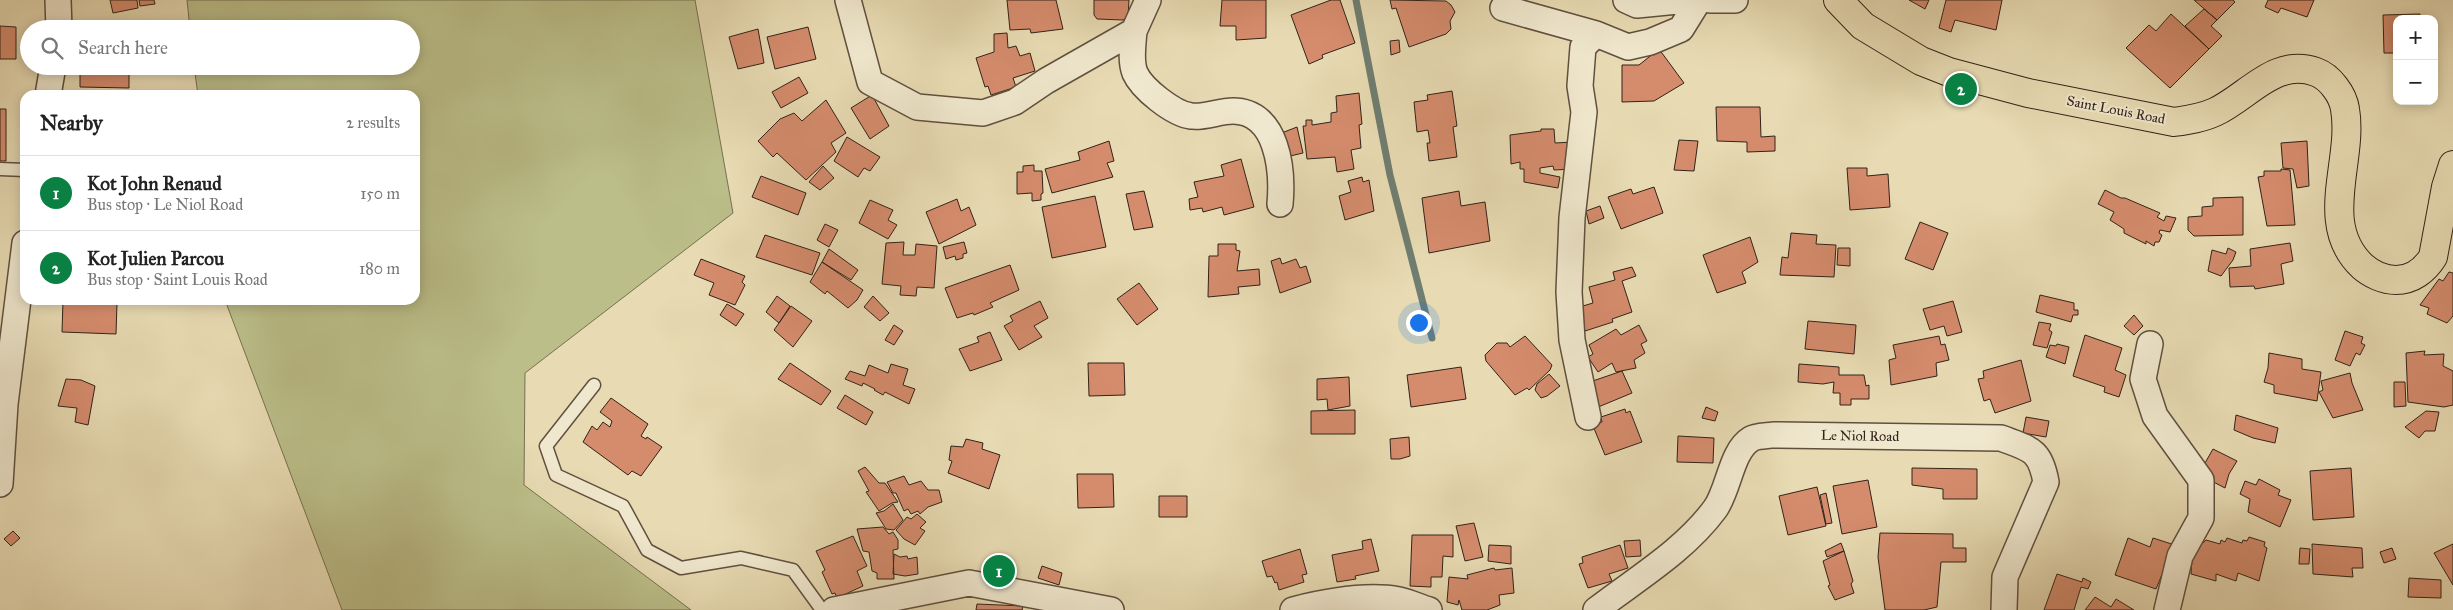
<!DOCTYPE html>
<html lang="en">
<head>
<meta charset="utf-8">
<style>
	body { margin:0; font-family:"IM FELL Great Primer",serif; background:#f6f6f6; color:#222 }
	.controls { position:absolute; right:15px; top:15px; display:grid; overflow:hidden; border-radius:10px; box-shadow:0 2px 12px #0003 }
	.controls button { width:45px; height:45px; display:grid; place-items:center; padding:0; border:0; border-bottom:1px solid #e0e0e0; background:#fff; color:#222; font:25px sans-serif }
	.you { position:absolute; left:1418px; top:322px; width:18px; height:18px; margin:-12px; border:4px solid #fff; border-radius:50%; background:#1a73e8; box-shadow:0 0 0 8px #1a73e833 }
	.badge { display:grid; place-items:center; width:32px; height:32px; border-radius:50%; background:#0b8043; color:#fff; font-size:16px; font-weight:700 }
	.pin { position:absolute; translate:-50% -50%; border:2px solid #fff; box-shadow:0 1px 5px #0006 }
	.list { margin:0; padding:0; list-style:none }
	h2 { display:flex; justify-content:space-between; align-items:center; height:65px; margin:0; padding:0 20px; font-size:21px }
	h2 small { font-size:16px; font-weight:400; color:#767676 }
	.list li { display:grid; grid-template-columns:32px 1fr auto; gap:15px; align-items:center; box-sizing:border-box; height:75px; padding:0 20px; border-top:1px solid #e0e0e0 }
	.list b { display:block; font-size:19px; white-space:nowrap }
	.list p { margin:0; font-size:16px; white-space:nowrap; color:#767676 }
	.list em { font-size:16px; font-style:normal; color:#767676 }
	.icon { flex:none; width:28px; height:28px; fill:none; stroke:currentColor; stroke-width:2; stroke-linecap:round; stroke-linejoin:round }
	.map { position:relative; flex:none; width:2453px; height:610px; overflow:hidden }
	.search { position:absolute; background:#fff; box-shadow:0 2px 12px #0003; left:20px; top:20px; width:400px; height:55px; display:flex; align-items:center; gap:12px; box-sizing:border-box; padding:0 18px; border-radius:28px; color:#767676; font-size:19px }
	.panel { position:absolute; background:#fff; box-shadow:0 2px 12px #0003; left:20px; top:90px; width:400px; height:215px; border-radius:15px }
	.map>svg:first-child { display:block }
	.green { fill:#bbbe89; stroke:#767050 }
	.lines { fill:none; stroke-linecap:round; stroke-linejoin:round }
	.stream { stroke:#6f7e71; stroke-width:7 }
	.building { fill:#d58c6d; stroke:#322218 }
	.service-casing { stroke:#60503f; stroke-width:15 }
	.minor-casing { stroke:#60503f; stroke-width:28 }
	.primary-casing { stroke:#322218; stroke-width:30 }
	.service { stroke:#f0e8ce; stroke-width:12 }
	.minor { stroke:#f0e8ce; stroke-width:25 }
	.primary { stroke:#e8dbb3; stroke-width:28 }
	.labels { text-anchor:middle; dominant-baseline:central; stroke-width:4; stroke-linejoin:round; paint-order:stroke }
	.street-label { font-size:14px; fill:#322218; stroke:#f0e8ce }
</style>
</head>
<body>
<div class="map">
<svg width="2453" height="610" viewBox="0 0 2453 610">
	<rect width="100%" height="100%" fill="#e8dbb3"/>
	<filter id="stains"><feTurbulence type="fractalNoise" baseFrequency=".004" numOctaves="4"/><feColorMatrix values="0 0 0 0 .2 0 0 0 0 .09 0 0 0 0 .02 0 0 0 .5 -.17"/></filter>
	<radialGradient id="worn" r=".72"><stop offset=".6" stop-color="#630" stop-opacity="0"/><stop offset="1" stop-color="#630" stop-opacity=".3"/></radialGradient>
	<!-- green -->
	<path class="green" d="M187,0h508l38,213 -208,160 -1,112 167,125h-349l-117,-310h190v-205h-217l-4,-29h217v-37h-221z"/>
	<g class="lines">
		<!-- stream -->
		<path class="stream" d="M1356,0l34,175 42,163"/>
	</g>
	<!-- building -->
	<path class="building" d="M110,0h27l1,8 -25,5z
		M139,0h15l1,4 -15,2z
		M1007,0h49l7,29 -32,4 -1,-4 -20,1z
		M1094,0h35l-1,17 -5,3 -26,-1 -3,-4z
		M1222,0h44v38l-30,2v-14h-16z
		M1331,0h9l15,43 -33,12 1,3 -14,6 -18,-49z
		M1390,0l56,1 5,4 4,7 -5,9 1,8 -5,5 -37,13 -13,-39 -4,1z
		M1909,0h20l-4,9z
		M1946,0h56l-6,30 -41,-10 -4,12 -12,-4z
		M2194,0h39l2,2 -18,18z
		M2268,0h46l-7,17 -26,-9 -3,5 -13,-6z
		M2204,9l13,11 -6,6 11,10 -13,13 -24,-23z
		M2171,14l38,35 -39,39 -44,-40 23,-23 7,6z
		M2420,14v5h-23v34h-13l-1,-38z
		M0,26l16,1v32h-16z
		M808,27l8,32 -41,10 -8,-32z
		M758,29l6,34 -26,6 -9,-32z
		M1007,33l1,15 8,-2 4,10 10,-3 5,18 -22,7 3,9 -25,8 -3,-9 -3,1 -9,-29 18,-6v-18z
		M1399,40l1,12 -9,3 -1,-14z
		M1659,49l25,34 -30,18 -32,1v-37h17z
		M80,66h49v22l-49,-1z
		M799,77l9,16 -27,15 -9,-16z
		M1452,91l5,35 -4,1 4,30 -28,4 -2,-18h3l-2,-13 -11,2 -3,-30 14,-2 -1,-5z
		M1359,93l3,31 -3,1 2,23 -10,2 3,19 -17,3 -2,-15 -28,2 -4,-33h3v-6h6v5l19,-3v-9l6,-1 -1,-16z
		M872,95l17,31 -19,13 -19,-31z
		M826,100l20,33 -15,10 5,9 -30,28 -29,-27 -4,4 -15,-16 22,-22 14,-6 8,8z
		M1716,107h44l1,30 14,-1v15l-28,1v-10l-30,-1z
		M0,109h6v52h-6z
		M1297,127l6,26 -17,4 -7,-23z
		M1541,129h13l1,14 18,-1v27l-19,1 -1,-4 -13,2v5l20,4 -2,11 -34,-6v-13h-4v-7l-9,2 -1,-29 31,-4z
		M847,137l33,20 -10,14 -6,-3 -6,9 -24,-16z
		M1679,140l19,1 -4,30 -20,-1z
		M1109,141l5,20 -7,2 6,14 -61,16 -7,-24 35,-9 -2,-8z
		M2307,141l2,45 -12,2 -4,-19 -10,-1 -2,-25z
		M1241,159l13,48 -30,8 -2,-8 -19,5 -1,-4 -12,2 -1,-11 9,-2 -4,-15 30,-6 -3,-11z
		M1034,165v6h8l1,22 -2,1v6l-9,1v-8l-15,1v-22h6v-6z
		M823,166l11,12 -14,12 -11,-8z
		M1847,168h20v8l21,-2 2,33 -40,3z
		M2281,169l9,1 5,55 -28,1 -9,-49 6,-1v-5h17z
		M761,176l45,17 -8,22 -46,-18z
		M1362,177l1,5 6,-2 5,31 -29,9 -6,-24 12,-4 -3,-11z
		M1654,187l9,26 -42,16 -13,-32 23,-8 2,5z
		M2105,190l16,8h4l35,15 -3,4 7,4 2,-5 10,2 -6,14 -10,-2 -1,3 3,2 -3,7h-4l-1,4 -8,-5v3l-22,-11v-4l-14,-9 4,-8 -16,-8z
		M1144,191l9,36 -19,3 -8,-36z
		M1459,191l2,15 24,-4 5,39 -61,12 -7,-55z
		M1095,196l11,51 -54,11 -10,-51z
		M2243,197v38l-49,1 -6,-6v-13l14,-1v-9l11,-1v-8z
		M957,199l4,12 8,-4 7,18 -37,19 -13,-32z
		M870,200l23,10 -5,10 9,5 -9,14 -29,-16z
		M1600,206l4,12 -15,6 -3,-13z
		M1920,222l28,11 -15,37 -28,-11z
		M825,224l13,6 -9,17 -12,-7z
		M1791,233l26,2 -1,9 20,1 -2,32 -54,-2 2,-18 6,1z
		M765,235l55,18 -8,22 -56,-18z
		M1750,237l8,25 -16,10 4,11 -29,10 -14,-38z
		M904,242l-1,13h12l1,-11 21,2 -3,42 -17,-1 -1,9 -16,-1 1,-9 -19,-2 4,-41z
		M964,242l3,11 -4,1v4l-7,2 -1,-4 -9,3 -3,-12z
		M2290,243l3,18 -12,3 3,20 -29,5 -1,-3 -24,1 -1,-19 22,-2 -1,-17z
		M1218,244h18v6l4,1 -3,20 22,-2 1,16 -22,2 1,7 -31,3 1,-41h9z
		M1838,248h12v18l-13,-1z
		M2228,248l8,4 -3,8 -12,16 -13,-5 4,-21 14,4z
		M829,249l29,21 -7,10 -29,-18z
		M1280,258l2,6 14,-5 4,9 6,-2 5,16 -31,11 -9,-32z
		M701,259l44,17 -3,6 3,3 -10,20 -26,-10 5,-12 -20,-8z
		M822,262l41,28 -6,10 -9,8 -21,-17 -2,3 -15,-12z
		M1010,265l9,25 -29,13 3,4 -19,8 -1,-2 -16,5 -12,-30z
		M1632,267l4,9 -14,5 10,31 -20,7 1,3 -28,9 -9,-23 17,-5 -4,-16 26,-7 -2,-8z
		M2449,272l4,1v43l-6,7 -20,-9 2,-6 -9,-3 19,-26 4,2z
		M1139,283l19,26 -21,16 -20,-26z
		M2040,295l34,8v7h4v5h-5l-2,7 -35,-10z
		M777,296l13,10 -11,17 -13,-11z
		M873,296l16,17 -9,8 -16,-14z
		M63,301l54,2 -1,31 -54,-2z
		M1040,301l8,17 -14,8 8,11 -23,13 -15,-24 9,-5 -3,-5z
		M1953,301l9,31 -15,4 -3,-10 -14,4 -7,-21z
		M727,304l17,10 -8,12 -16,-11z
		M791,306l21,15 -19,26 -19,-17z
		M2134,315l9,11 -9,9 -10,-9z
		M1808,321l48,4 -2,29 -49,-5z
		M2039,322l12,2 -2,6 3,2 -5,16 -14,-3z
		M894,325l9,6 -9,14 -9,-5z
		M1639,325l8,16 -6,3 4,9 -11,7 2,8 -20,4 -4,-9 -14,9 -10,-15 5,-3 -4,-9 27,-16 5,6z
		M2345,331l18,6 -2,6 4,2 -5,10 -4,-2 -6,13 -15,-6z
		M990,332l12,28 -32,11 -11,-22 20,-7 -2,-5z
		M2085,335l37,13 -7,22 11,5 -7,22 -15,-5 1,-5 -32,-11z
		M1525,336l27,29 -2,5 -21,20 -2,-2 -12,7 -29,-34 -1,-6 12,-12h10l3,4z
		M1939,336l2,9 4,-1 4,16 -13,3 1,13 -46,9 -2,-25 7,-2 -3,-13z
		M2057,344l12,3 -4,17 -19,-7 4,-12 6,1z
		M2425,351l-1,4 20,-1 -1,12 10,5v34l-9,2 -36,-5 -2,-49z
		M2269,353l33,6v10l19,3 -4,29 -43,-8v-8l-10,-3 4,-14z
		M2021,360l10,41 -36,12 -5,-14 -6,2 -6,-22 6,-1 -1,-7z
		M790,363l41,28 -10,14 -43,-26z
		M1088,363h36l1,32 -36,1z
		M891,364l17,5 -5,16 12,4 -6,15 -24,-12 -2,3 -9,-5 1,-1 -12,-6 -1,3 -17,-7 5,-8 15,5 4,-11 19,8z
		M1799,364l40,3v8h25l2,11 3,-1v14h-18v6h-11v-12h-7l1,-11 -11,2 -25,-2z
		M1461,367l5,32 -55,8 -4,-32z
		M1622,371l10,22 -41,17 -10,-25z
		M2350,373l2,10 11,27 -30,8 -14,-26 4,-2 -2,-9z
		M1549,374l11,12 -13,10 -6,2 -6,-8 2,-6z
		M1349,377l1,29 -22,4 -1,-11 -10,1v-21z
		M66,379l15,1 14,6 -7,39 -13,-3 2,-14 -19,-2z
		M2394,382h11l1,24 -12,1z
		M845,395l28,17 -7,13 -29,-17z
		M611,398l37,26 -7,12 5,3 1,-2 15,10 -21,29 -9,-5 -4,4 -45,-33 9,-16 5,4 6,-8 7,5 2,-6 -12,-9z
		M1706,407l12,5 -3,9 -13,-3z
		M1625,409l1,4 4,-2 12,31 -37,13 -12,-29 9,-4 -1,-5z
		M1355,410v24h-44v-23z
		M2426,411l13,1 -4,19h-10l-6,7 -14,-11z
		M2236,415l42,13 -3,15 -22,-5 -19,-8z
		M2026,417l23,4 -3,16 -23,-4z
		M1678,436l36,2 -1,25 -36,-1z
		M1409,437l1,19 -10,3h-9l-1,-20z
		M966,439l17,4 -1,6 18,6 -11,34 -41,-16 4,-12 -3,-1 2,-14 12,1z
		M2213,449l24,12 -8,13 -4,14 -23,-12 3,-13z
		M865,467l14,16h6l13,19 -6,1 -13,8 -13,-19 3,-1 -11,-20z
		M1912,468l65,1v30h-34v-10l-31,-4z
		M2351,468l3,49 -41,3 -3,-49z
		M1077,474h36l1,33 -36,1z
		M904,476l5,9 12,-4 7,9h11l3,12 -14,5 -8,7 -2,-3 -7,3 -3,-5 -4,2 -8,-18h-3l-6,-11z
		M2259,479l21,11 -2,5 13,5 -11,27 -32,-15 2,-13 -10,-5 5,-13 11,4z
		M1868,480l9,47 -35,7 -9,-48z
		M1817,487l9,39 -38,9 -9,-39z
		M1826,493l6,30 -6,1 -6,-29z
		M1159,496h28v21h-28z
		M893,504l10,16 -9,10 -8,-1 -10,-16 8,-2z
		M917,514l9,8 -6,6 5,3 -10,14 -11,-6 -8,-9 11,-13 4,2z
		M1474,523l9,34 -18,4 -9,-35z
		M883,527l6,7 4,-2 5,8v9l-5,1 1,29h-17v-6l-5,-2 -3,-19 -6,-1 -6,-22z
		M13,531l7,7 -9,8 -7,-7z
		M1880,533l73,1v14h13v14h-25l-4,45 -13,3h-39l-7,-53z
		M1412,535h41v22l-10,-1 -1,21h-11v10l-21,-1z
		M853,536l14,30 -10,5 6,15 -26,12 -2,-5 -3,1 -10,-22 3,-2 -9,-19z
		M2249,537l16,5 -1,4 3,2 -8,33 -21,-8 -2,8 -20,-7v7l-25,-7 1,-15 7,-17 4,1 3,-3 14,4 1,-4 4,2 2,-4 15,5 1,-3 4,1z
		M2128,538l22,9 3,-9 28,9 -15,18 -10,24 -41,-14z
		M1371,539l8,32 -24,5 1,3 -19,3 -5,-27 31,-6 -1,-8z
		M1640,540l1,16 -15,1 -2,-16z
		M1841,543l3,8 -17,6 -2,-6z
		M2312,544l50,4 1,20h-11l1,9 -40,-3z
		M2453,544v41l-19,-32z
		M1489,545l22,1v18l-23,-3z
		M1620,545l8,23 -19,6 3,7 -24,7 -9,-24 4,-1 -1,-6z
		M2300,548l10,1 -1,15h-10z
		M2392,548l4,11 -12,4 -4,-11z
		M1300,549l7,25 -5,1 2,7 -25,8 -2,-8 -2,1 -3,-7 -5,1 -5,-16z
		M1844,551l9,30 -2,3 3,9 -19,7 -7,-14 2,-1 -7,-24z
		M894,554l6,3 7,-1 1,3 9,-2 1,17 -13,2 -12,-2z
		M1042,566l20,7 -3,12 -21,-7z
		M1494,568l1,2 17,-2 2,25 -15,2 1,10 -13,5h-25l-3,-10 -1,5 -11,-3 2,-25 19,2 -1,-4z
		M2057,574l25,8 1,-4 8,4 -3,7 -7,-2 -7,23h-30z
		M2409,578l32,2v18l-33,-1z
		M2095,597l16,10 5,-8 18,11h-49z
		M977,604l46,2 -1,4h-46z"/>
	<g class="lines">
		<defs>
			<path id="service" d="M0,169l25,1
				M594,385l-48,61 10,29 67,31 24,44 34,18 60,-10 52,12 29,40"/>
			<path id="minor" d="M58,0l1,29
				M848,0l22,82 47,25 66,6 32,-11 31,-21 88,-50 14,-31
				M1626,0l11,5 51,-5
				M1710,0h25
				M1503,8l93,26 32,13 22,-5 31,-13 18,-29
				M1134,31c-1,13 -4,30 1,42 7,16 39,41 56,43 13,2 28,-5 42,-5 45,0 50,60 47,93
				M48,95l5,-29
				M2150,344l-7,35 12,37 46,64v38l-21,38 -13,54
				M1588,417l-16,-77 -3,-48 3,-74 12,-106 -4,-26 3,-39 13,-13
				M0,484l5,-80 20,-161
				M834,610l135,-27 142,27
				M1293,610c31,-8 74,-16 106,-10 10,2 20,7 30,10
				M1596,610c40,-31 88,-59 119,-101 14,-19 16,-58 36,-70 5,-3 15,-3 22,-4l228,3c29,11 39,11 45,44l-41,95 -1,33"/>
			<path id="primary" d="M1838,0l25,26 58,35 28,11 79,21 146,29c14,-2 28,-4 41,-10 33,-15 60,-55 101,-40 14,5 27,23 29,37 9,52 -28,114 17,157 9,8 22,14 34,14 16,0 29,-10 37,-23l13,-70 7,-22"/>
		</defs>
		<!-- service casing -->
		<use href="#service" class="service-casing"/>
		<!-- minor casing -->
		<use href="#minor" class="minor-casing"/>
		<!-- primary casing -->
		<use href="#primary" class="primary-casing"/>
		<!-- service -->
		<use href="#service" class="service"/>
		<!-- minor -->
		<use href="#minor" class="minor"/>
		<!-- primary -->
		<use href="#primary" class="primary"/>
	</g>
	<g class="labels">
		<!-- street labels -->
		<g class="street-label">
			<text transform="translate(2116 110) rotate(11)">Saint Louis Road</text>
			<text transform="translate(1860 436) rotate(1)">Le Niol Road</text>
		</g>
	</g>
	<rect width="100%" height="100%" filter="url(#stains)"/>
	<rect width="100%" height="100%" fill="url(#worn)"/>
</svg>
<div class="controls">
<button>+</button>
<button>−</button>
</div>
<div class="you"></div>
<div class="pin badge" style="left:999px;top:571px">1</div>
<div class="pin badge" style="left:1961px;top:89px">2</div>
<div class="search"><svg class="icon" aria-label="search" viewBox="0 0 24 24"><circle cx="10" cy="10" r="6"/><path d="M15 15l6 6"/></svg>Search here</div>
<section class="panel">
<h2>Nearby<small>2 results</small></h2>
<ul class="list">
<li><span class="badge">1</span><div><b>Kot John Renaud</b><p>Bus stop · Le Niol Road</p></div><em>150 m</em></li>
<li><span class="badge">2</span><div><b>Kot Julien Parcou</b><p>Bus stop · Saint Louis Road</p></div><em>180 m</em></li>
</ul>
</section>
</div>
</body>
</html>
